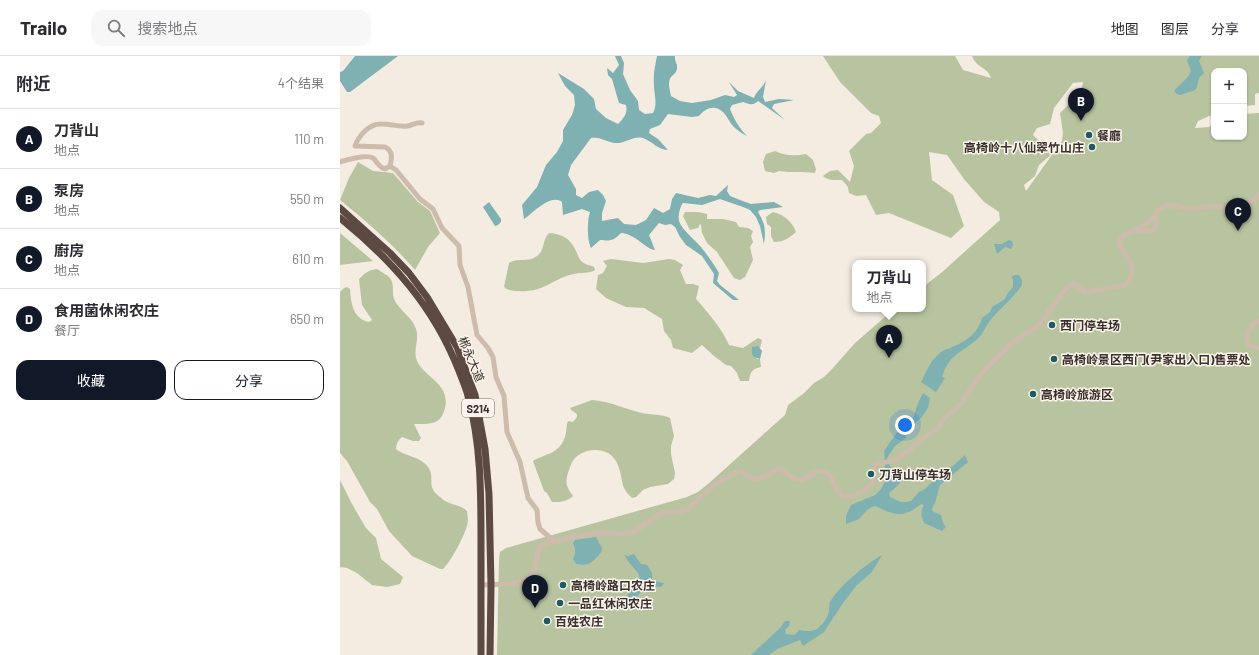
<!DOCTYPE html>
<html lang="zh">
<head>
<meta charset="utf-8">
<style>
	body { margin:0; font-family:Barlow,"Noto Sans SC",sans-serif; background:#f7f7f7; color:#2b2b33 }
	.controls { position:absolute; right:12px; top:12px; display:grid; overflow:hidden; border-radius:8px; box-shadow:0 1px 3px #0004 }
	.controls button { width:36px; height:36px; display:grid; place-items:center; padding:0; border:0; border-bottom:1px solid #e1e1e2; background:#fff; color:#2b2b33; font:20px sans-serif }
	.you { position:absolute; left:565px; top:369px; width:14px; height:14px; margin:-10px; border:3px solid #fff; border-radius:50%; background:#1a73e8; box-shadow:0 0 0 6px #1a73e833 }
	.badge { display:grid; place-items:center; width:26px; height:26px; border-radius:50%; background:#111827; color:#fff; font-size:13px; font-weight:700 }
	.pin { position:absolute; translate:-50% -33px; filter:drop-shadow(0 1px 2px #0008) }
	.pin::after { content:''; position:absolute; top:21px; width:14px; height:12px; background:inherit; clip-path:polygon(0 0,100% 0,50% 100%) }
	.popup { position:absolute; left:512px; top:204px; width:74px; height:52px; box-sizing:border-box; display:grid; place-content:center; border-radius:8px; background:#fff; filter:drop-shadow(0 1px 3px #0005); font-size:13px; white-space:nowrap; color:#7c7c81 }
	.popup b { font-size:15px; color:#2b2b33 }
	.popup::after { content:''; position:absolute; left:50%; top:100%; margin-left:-8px; border:8px solid transparent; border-top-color:#fff }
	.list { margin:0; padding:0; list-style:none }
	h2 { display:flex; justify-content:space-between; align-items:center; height:52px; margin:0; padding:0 16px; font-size:17px }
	h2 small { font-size:13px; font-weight:400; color:#7c7c81 }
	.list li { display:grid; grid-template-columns:26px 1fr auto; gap:12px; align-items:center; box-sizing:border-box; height:60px; padding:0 16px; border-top:1px solid #e1e1e2 }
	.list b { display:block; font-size:15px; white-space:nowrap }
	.list p { margin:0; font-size:13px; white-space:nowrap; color:#7c7c81 }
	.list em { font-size:13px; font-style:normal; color:#7c7c81 }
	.actions { display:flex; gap:8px; padding:12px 16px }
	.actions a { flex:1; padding:9px 0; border:1px solid #111827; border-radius:12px; text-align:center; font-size:14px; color:#111827 }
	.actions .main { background:#111827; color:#fff }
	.icon { flex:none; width:22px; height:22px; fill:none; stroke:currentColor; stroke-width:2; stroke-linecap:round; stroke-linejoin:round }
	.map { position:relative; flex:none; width:919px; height:599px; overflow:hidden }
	header { display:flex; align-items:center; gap:24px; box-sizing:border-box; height:56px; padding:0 20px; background:#fff; border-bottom:1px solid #e1e1e2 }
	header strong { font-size:19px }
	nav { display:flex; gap:22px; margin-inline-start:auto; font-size:14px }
	.search { width:280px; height:36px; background:#f7f7f7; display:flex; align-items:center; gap:10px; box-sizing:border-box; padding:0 14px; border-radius:12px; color:#7c7c81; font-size:15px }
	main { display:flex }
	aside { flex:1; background:#fff }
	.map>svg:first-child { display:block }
	.green { fill:#b8c4a0; fill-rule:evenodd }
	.water { fill:#7fb0b2 }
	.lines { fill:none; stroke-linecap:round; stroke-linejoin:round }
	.minor { stroke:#cdbbac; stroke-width:5 }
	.highway { stroke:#5c4a42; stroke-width:7 }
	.poi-dot { fill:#1f5a5e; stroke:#fbf5ee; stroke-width:1.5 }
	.labels { text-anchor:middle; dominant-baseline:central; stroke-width:3; stroke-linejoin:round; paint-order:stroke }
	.shield { fill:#fbf5ee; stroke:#756b66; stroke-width:1 }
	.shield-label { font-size:11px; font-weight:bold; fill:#3b302b }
	.poi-label { font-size:12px; font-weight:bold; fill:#3b302b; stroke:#fbf5ee; text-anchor:start }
	.street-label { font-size:12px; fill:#3b302b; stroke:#fbf5ee }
</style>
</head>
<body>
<header>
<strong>Trailo</strong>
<div class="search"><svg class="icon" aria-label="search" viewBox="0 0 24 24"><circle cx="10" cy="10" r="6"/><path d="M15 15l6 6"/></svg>搜索地点</div>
<nav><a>地图</a><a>图层</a><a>分享</a></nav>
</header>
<main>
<aside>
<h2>附近<small>4个结果</small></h2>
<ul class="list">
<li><span class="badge">A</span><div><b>刀背山</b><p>地点</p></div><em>110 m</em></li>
<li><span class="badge">B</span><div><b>泵房</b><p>地点</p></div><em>550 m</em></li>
<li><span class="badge">C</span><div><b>廚房</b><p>地点</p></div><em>610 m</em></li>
<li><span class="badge">D</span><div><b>食用菌休闲农庄</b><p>餐厅</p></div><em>650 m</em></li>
</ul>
<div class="actions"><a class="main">收藏</a><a>分享</a></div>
</aside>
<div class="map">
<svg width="919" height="599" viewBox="0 0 919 599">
	<rect width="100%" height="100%" fill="#f4ebe1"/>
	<!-- green -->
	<path class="green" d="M483,0h132l8,14 28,8c-4,-12 -14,-9 -19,-22h287v37l-4,1v11l-11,1v-35h-30v43l-16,7 -3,7 14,-1 5,-5v15h30v-23l15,-1v542h-762l2,-97 1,-6 6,-4 181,-51 11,-5 10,-8 77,-69 3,-10 15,-11 11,-11 10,-6 8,-8 23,-26 39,-34h29v-20l5,-6 13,-10 59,-53 -1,-8 -15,-10 -20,-23 -17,-24 -18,-3 3,28 21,15 11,31 -13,12 -62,-25 -13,2 -10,-20 -10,1 -7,-3 -1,-6 -6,-7c-7,0 -13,1 -19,-4l7,-5 8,-1 12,12 4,-16 -5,-15 17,-17 5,-1 10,-10 -2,-7 -8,-3 -31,-31zM743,26l-1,5 -7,7 -4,8 -11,11 3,20 -1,8 -36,50 -2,-6 11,-9 4,-11 13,-11 -19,-19 4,-7 13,-4 4,-16 19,-25z
		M435,95c10,5 20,5 31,3l7,6 3,9 -1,4c-12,-2 -24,0 -36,-2l-5,2 -9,-2 -2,-9 3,-8z
		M18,106l15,9 20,2 25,29 12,9 10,22 -12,14 -13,23c-24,-28 -47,-47 -75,-70l9,-22z
		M345,156h13l9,2v5h16l13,3 3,5 9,1 5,3 -2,5 2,6 -3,5 3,13 -8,17 -5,3 -6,-2 -17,-26 -10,-9 -5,-10 -1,-8 -1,-1 -2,4 -8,2 -7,-14z
		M433,156c11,3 19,9 23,20 -7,6 -12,10 -22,10l-3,-6v-9l-4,-3 -1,-7z
		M0,177l33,28 -33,4z
		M209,177c13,1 21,5 27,18 2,4 3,8 6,11 4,3 8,3 12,5l1,3c-6,4 -14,2 -21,4 -21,4 -30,19 -55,17 -6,0 -10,0 -15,-4l5,-24c9,-6 20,0 28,-7 8,-5 5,-16 12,-23z
		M271,203l32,4 26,-4 6,1 8,5 -3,5 6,14h7l6,2 -3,13c13,15 25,28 33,46l14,3 15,-10 4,2 -2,8 -7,-1 4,12h3l1,8c-9,2 -11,5 -12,14h-9l-3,-8 -6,-7 -5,-1 -12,-9 -12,-11 -10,8 -19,-5 -2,-8 -7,-9 -2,-12 -18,-11 -18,-1 -20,-9 -10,-9 2,-14 5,-2 4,-7 -4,-5z
		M37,213c4,3 9,5 13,9 5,6 1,15 5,23 7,12 20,18 22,32 1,8 -3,17 -1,25 5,19 35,24 29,50 -4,18 -17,16 -31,16l7,14 -2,3h-6l-11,-4c-4,3 -6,7 -6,12 10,8 24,7 32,18 8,11 -3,19 12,30 9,9 18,6 27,14 0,3 1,6 1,9 0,10 -17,42 -25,49h-3l-28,-13 -23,-25 -12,-22 -7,-7 -23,-41 -7,-8v-161l4,-4 3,-1 3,2c1,14 3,30 19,33l3,-2 -10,-15 -3,-26c6,-6 9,-9 18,-10z
		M252,344c18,1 33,9 50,13 9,2 20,1 28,5l4,18 -3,10v8l4,19 -1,6 -6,5 -18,3 -7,3 -7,7 -4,1c-3,-3 -6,-6 -8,-10 -4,-12 -3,-27 -16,-35 -11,-6 -29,-3 -36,9 -1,2 -2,5 -3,8 -2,6 -4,12 -1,18 1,3 3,5 5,8 -7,6 -12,6 -21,6l-5,-9 -3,-2 -11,-30c14,-8 26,-7 32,-24 2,-6 1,-12 3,-16l5,1 4,-5v-3l-6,-4 -1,-2z
		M0,424l12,24 14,24 10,10 5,21 22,18 -3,7 -13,3 -15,-2 -15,-12 -10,-5 -7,-1z"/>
	<!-- water -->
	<path class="water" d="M15,0h43l-48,36h-3l-7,-11v-9l3,-1z
		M275,0h6l3,7 -1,11 7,16 8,11 1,9 6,4 8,-1c5,-9 1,-18 1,-28 -1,-10 1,-19 3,-29h18c-1,5 3,8 2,13 -1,4 -3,5 -6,8 -4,6 -1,13 0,19l9,5 12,2 19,-3 14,-5 9,2 3,-2 -8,-13 9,9 16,7c2,-7 9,-10 12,-18l-3,17 2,5 14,-3 15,1 -20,4 -2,4 13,12 -27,-19c-5,5 -9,3 -15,1l-11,3 -2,4c4,10 9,19 17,27 -6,-3 -10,-6 -15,-11 -3,-4 -5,-9 -9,-13 -8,-8 -18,-4 -24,4l-7,1 -24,-3 -8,11 -10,4 -1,4 9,6 10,11c-10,0 -16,-9 -25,-12 -9,-2 -16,4 -24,5 -10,1 -18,-7 -28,-5l-20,27 -3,10 8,14v6l6,3 7,-6 9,-2 5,5 3,6 -4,12v8l16,-3 6,6 12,1 10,-5 8,-12 9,5 7,-4 2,-10 4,-6 22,5 12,-3 6,1 12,-11 -1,6 3,5 10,4 11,4 23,-2 9,5 -23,3 -2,2c7,12 8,17 6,32l-4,-18 -4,-9 -6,-7 -7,-3 -23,-8 -18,6 -19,-2c-3,3 -5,13 -4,18 3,9 16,19 22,26 7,9 13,17 18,26l-2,8 3,4 19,15h-6l-20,-17 1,-9 -12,-18 -16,-11 -6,-8 -5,-10 -4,-3 -6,1 -6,-2 -10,12 6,15c-10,-1 -19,-16 -34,-17 -8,8 -10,8 -21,7l-9,8c-4,-8 -4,-27 -1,-36l-8,-3 -19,6 -1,-13c-11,-9 -28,10 -38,17l-2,-14 15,-18 9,-22 11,-13 6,-11v-11l9,-15 3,-10 -1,-10 -9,-9 -7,-13 26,16 10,10 2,10 10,9 12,6c6,-6 10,-11 8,-19l-7,-2 -7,-24 -4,-4 -1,-7 6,5 6,-8z
		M850,0h12l-3,5 5,12 -5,5 -2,9 -2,3 -15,5 -3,-1 -3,-3c6,-8 13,-10 17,-20l-4,-11z
		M149,146l12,17v3l-3,3 -3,1 -12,-19z
		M669,184l3,1 1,4 -2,4 -6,-2 -8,7 -3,-10h8z
		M675,219h4l3,5v5c-9,14 -23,24 -33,37 -3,4 -5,9 -8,13 -16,18 -31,16 -39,42l3,1 -9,14 -15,-10c7,-13 8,-20 20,-30 3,-3 8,-3 11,-5 15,-6 26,-14 30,-29l8,-6 2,-5 13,-8 2,-5 6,-7v-8l-2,-2z
		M418,290l4,5 -2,8 -6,-2 -2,-3v-7z
		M583,337l7,5 -2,10 -6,9 -11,10 -5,7v4l-11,8 -8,12 3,8 6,13h3l5,-4c-2,8 -9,13 -15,18l1,4 11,5h5l5,-1 8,-9 6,-3 17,-17 11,-6 12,-11 3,7 -28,23 -5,18 -3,5v3l9,4 2,8 3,4 -4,4 -18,-8c-3,-7 -4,-10 0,-18l-3,-1c-18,15 -26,11 -46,2l-3,1 -5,3 -8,9 -13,5v-8l5,-11 24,-10 6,-6 5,-9 -2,-29 14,-20 16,-15 4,-13z
		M256,481l6,11v3c-9,10 -11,16 -26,13l-3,-5c3,-7 3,-9 0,-16l2,-3z
		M294,498l7,10 6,1 5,8v6l2,2 10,2 -3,4c-18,-2 -22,7 -32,20l-5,-5 8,-15 4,-1c6,-11 3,-12 -4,-20 -3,-3 -5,-7 -8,-11l4,1z
		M542,499l-10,17 -16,14 -13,17 -19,29 -21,14 -3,-6 -23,9 -8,6h-18l30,-28 4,-6h5l-1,5 -4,4 1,4 9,1 4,-5c5,1 13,2 18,-1 5,-4 11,-11 12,-18 0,-3 0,-6 1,-9 9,-16 36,-38 52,-47z"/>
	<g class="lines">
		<!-- minor -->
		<path class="minor" d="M0,106c6,-2 27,-8 33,-4 5,4 4,8 12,11l5,-3 6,4 24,29 13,10 9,19 17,18 1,19 8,22 9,48 11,13 5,9 3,20 8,19 3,36 13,30 8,36 9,12 1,12 2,7 14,12
			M50,110c2,-8 3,-15 -5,-19l-30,-1c4,-11 15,-23 27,-22 9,0 17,3 25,2 6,-1 9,-4 15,-3
			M795,175c14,-1 24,5 21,-16
			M919,265c-9,3 -12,11 -12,20l2,4 10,3
			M141,529l31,-1 12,-3 10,-9 4,-21 4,-5 5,-3 31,-7 19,-3 28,1 9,-2 25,-18 7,-2h13l10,-4 28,-25 17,-10 7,-2 12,8h7l18,-10c10,2 13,13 25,10 7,-2 13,-11 22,-7 15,7 5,33 34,21 5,-2 11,-6 14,-11 2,-6 0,-13 3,-18l20,-4 15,-11 7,-8 19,-12 8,-11 15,-13 20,-30 29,-30 29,-19 30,-40 6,-2 11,8h4l37,-7c13,-17 3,-26 -7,-40l2,-7 3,-3 22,-11 10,-9 1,-4 7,-5h12l13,3 23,-3 17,2 21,-6 5,-2 4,-6"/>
		<!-- highway -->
		<path class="highway" d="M0,152l50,45 19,20 18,24 30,50 18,48 10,54 4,45 2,91 -1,70
			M0,162c53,43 94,89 119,153 3,8 7,17 9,25 13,47 13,96 13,144 0,39 0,77 0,115"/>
	</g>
	<!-- markers -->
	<g class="poi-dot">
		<circle cx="749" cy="79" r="4"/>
		<circle cx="752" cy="91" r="4"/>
		<circle cx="712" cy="269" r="4"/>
		<circle cx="714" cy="303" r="4"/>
		<circle cx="693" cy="338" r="4"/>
		<circle cx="531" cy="418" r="4"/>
		<circle cx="223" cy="529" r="4"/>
		<circle cx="220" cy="547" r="4"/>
		<circle cx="207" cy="565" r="4"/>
	</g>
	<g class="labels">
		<!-- shield labels -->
		<rect class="shield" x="122" y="343" width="32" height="18" rx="3"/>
		<g class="shield-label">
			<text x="138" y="352">S214</text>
		</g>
		<!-- poi labels -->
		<g class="poi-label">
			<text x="757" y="79">餐廳</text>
			<text x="744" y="91" text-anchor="end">高椅岭十八仙翠竹山庄</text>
			<text x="720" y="269">西门停车场</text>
			<text x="722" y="303">高椅岭景区西门(尹家出入口)售票处</text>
			<text x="701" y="338">高椅岭旅游区</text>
			<text x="539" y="418">刀背山停车场</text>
			<text x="231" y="529">高椅岭路口农庄</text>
			<text x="228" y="547">一品红休闲农庄</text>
			<text x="215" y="565">百姓农庄</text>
		</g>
		<!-- street labels -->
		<g class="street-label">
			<text transform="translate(132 303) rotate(67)">郴永大道</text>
		</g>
	</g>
</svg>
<div class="controls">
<button>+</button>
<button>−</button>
</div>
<div class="you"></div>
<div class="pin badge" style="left:549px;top:302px">A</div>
<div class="popup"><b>刀背山</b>地点</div>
<div class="pin badge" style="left:741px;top:65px">B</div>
<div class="pin badge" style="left:898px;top:175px">C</div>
<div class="pin badge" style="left:195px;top:552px">D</div>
</div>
</main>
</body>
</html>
